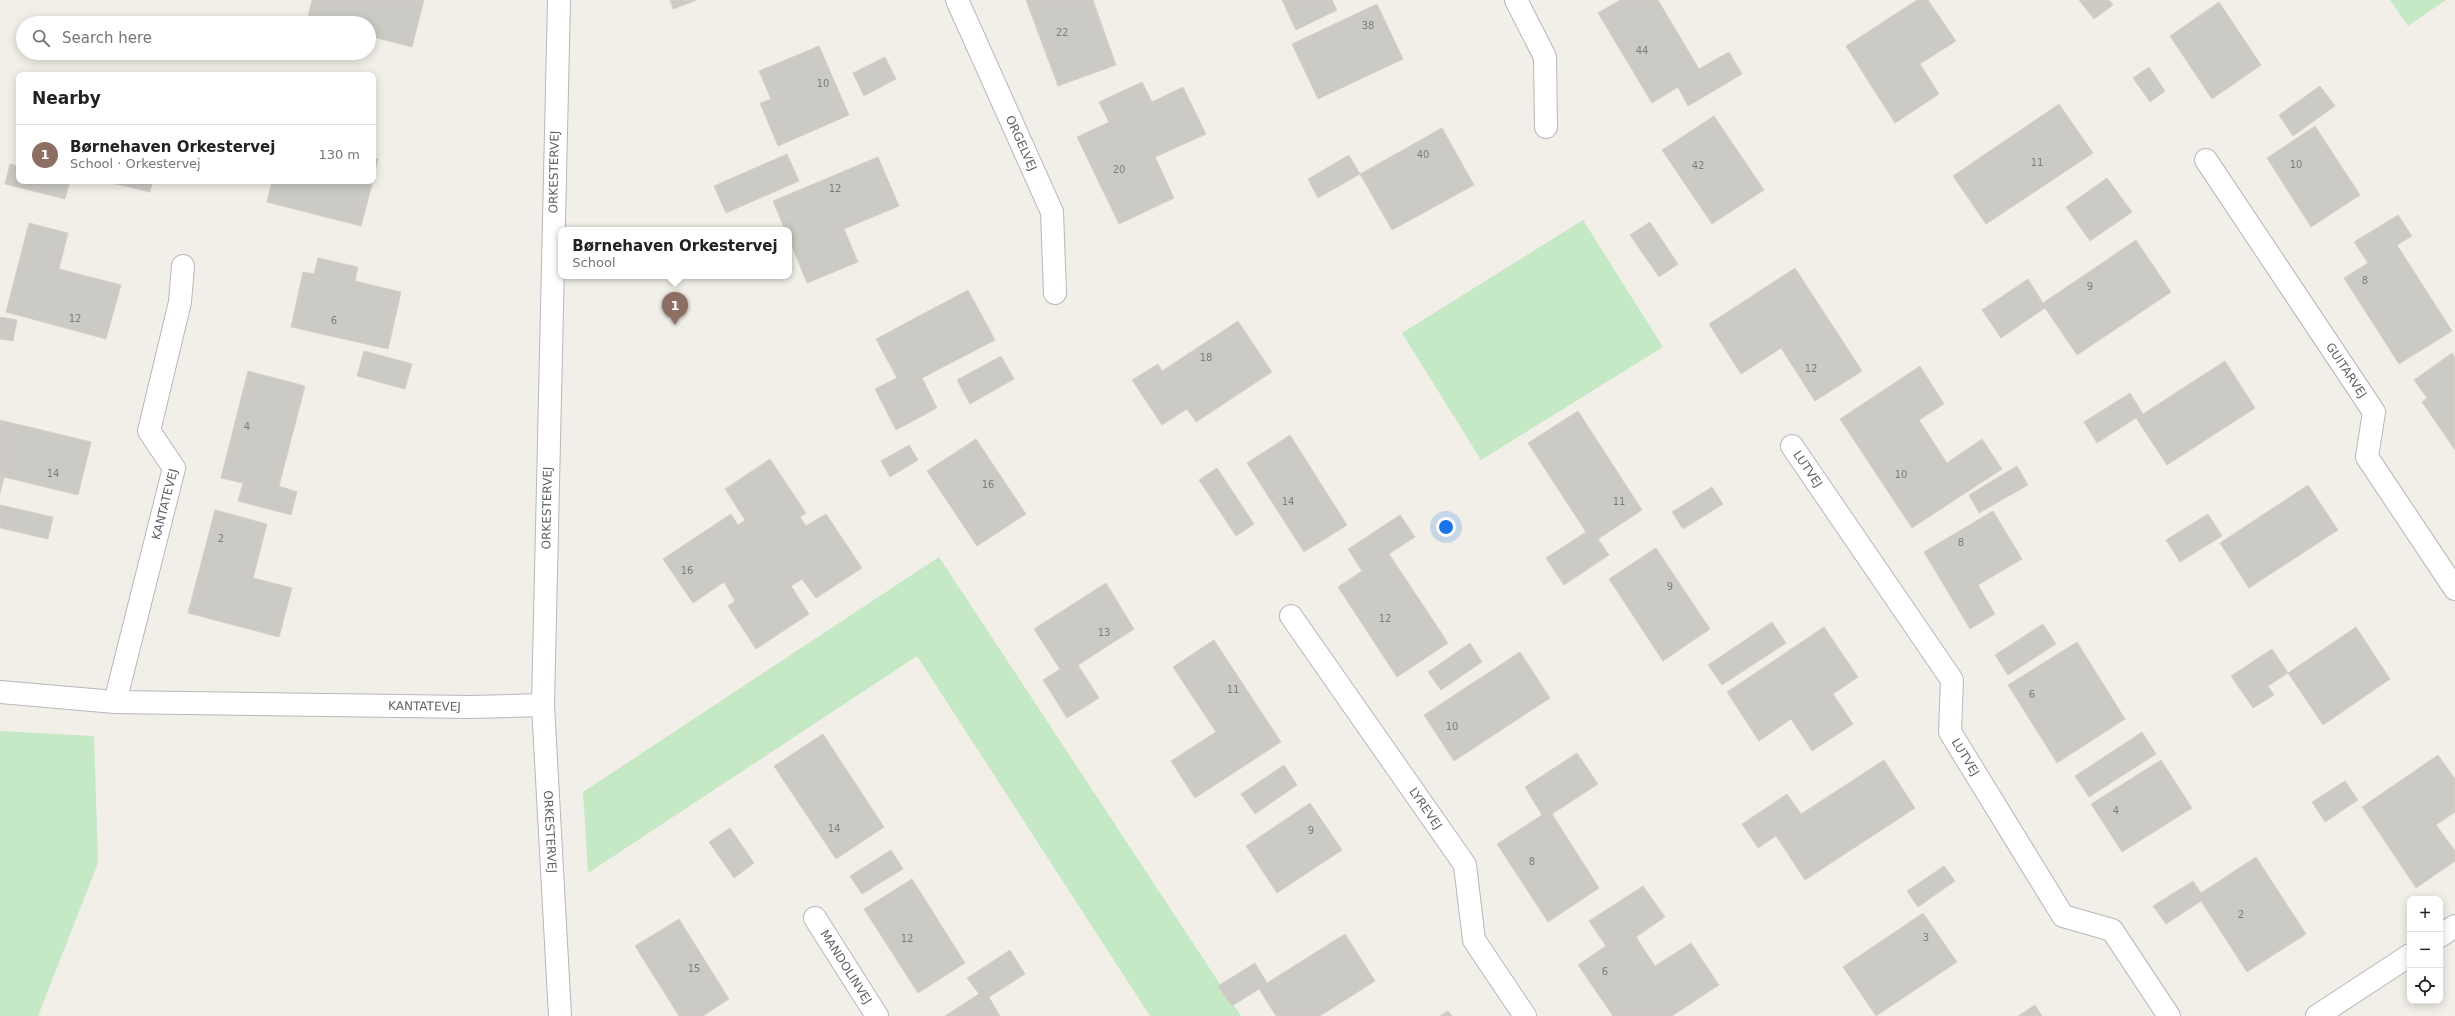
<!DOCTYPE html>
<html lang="en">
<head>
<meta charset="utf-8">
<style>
	body { margin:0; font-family:"DejaVu Sans",sans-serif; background:#f6f6f6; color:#222 }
	.controls { position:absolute; right:12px; bottom:12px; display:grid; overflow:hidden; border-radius:8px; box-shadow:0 2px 10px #0003 }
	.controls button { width:36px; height:36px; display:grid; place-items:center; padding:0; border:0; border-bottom:1px solid #e0e0e0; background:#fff; color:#222; font:20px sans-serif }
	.you { position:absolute; left:1446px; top:527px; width:14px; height:14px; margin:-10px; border:3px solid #fff; border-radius:50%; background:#1a73e8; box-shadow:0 0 0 6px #1a73e833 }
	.badge { display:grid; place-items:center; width:26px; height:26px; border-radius:50%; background:#ea4335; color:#fff; font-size:13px; font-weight:700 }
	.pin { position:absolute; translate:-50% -33px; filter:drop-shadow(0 1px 2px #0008) }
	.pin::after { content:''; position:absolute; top:21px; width:14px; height:12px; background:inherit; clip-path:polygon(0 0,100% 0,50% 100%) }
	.popup { position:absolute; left:558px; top:227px; width:234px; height:52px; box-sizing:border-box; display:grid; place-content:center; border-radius:8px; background:#fff; filter:drop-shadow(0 1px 3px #0005); font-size:13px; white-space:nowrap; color:#767676 }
	.popup b { font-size:15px; color:#222 }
	.popup::after { content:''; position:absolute; left:50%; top:100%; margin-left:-8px; border:8px solid transparent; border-top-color:#fff }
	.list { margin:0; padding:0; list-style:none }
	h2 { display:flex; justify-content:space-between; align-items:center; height:52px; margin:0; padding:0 16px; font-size:17px }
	h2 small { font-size:13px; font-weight:400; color:#767676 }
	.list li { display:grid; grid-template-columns:26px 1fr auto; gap:12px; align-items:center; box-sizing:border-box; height:60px; padding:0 16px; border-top:1px solid #e0e0e0 }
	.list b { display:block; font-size:15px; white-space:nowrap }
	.list p { margin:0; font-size:13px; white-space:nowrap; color:#767676 }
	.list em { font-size:13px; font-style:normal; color:#767676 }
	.icon { flex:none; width:22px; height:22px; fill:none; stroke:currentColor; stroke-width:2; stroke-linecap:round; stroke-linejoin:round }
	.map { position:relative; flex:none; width:2455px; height:1016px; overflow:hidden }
	.search { position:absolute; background:#fff; box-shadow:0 2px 10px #0003; left:16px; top:16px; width:360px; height:44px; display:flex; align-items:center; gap:10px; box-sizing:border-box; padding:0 14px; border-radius:22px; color:#767676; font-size:15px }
	.panel { position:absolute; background:#fff; box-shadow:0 2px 10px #0003; left:16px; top:72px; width:360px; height:112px; border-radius:8px }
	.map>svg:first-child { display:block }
	.green { fill:#c5e8c5 }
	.building { fill:#cccac5; stroke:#d6d1c6 }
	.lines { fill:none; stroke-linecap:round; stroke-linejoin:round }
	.minor-casing { stroke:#b5b8bc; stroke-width:24 }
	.minor { stroke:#fff; stroke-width:22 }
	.labels { text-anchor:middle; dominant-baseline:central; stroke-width:3.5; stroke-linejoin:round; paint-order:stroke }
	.number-label { font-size:10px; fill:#7a7d7f }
	.street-label { font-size:12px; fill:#5f6368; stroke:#fff }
</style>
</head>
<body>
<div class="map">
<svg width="2455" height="1016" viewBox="0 0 2455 1016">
	<rect width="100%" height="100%" fill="#f1efe8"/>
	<!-- green -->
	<path class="green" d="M2390,0h56l-38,26z
		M1583,220l80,127 -182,113 -79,-127z
		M939,557l302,459h-91l-233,-360 -329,217 -5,-81z
		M0,731l94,5 4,127 -60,153h-38z"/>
	<!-- building -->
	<path class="building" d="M312,0h112l-12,47 -43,-11v-13h-50l-12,-3z
		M670,0h27l-24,9z
		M1026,0h67l23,65 -58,21z
		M1282,0h50l5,10 -41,20z
		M1620,0h38l41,69 30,-17 13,22 -54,32 -10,-19 -26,16 -54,-90z
		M1917,0h11l28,41 -36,23 19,30 -44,29 -49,-77z
		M2079,0h30l4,5 -19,14z
		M2219,2l42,63 -49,34 -42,-63z
		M1377,4l26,55 -85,40 -26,-55z
		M819,46l30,69 -71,31 -18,-43 11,-4 -12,-28z
		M885,57l11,22 -32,17 -11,-23z
		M2149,67l16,24 -15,11 -17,-24z
		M1142,82l10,20 31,-15 23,47 -51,23 19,41 -55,26 -42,-87 32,-15 -10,-20z
		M2320,86l15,20 -42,30 -14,-21z
		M2059,104l34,49 -107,71 -33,-48z
		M1714,116l50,74 -52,34 -50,-74z
		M2315,126l45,69 -49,32 -44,-69z
		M1442,128l32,57 -82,45 -32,-56z
		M787,154l12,27 -73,32 -12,-27z
		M1349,155l11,19 -42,24 -10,-19z
		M878,157l21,49 -55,23 14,33 -51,21 -18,-44v-9h-4l-12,-29z
		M373,158l5,1 -5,20z
		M10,164l9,2v15h51l-5,18 -60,-15z
		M2107,178l25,34 -42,29 -24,-34z
		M103,181h50l-3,11z
		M272,181h101l-12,45 -94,-24z
		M2398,215l14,21 -15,9 55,86 -53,33 -55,-86 24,-15 -14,-21z
		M1650,222l28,42 -19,13 -29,-42z
		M29,223l39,10 -9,36 62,16 -15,54 -100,-27z
		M2136,240l35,52 -94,63 -32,-47 -44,30 -19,-28 46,-31 15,24z
		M318,258l40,9 -3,14 46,11 -13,57 -97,-22 12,-55 11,2z
		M1795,268l67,103 -47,30 -34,-53 -40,26 -32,-50z
		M968,290l27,50 -73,38 15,30 -41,22 -21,-41 22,-11 -21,-39z
		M0,317l17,3 -4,21 -13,-2z
		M1238,321l34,51 -76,50 -9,-13 -25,16 -30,-45 26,-16 4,7z
		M364,351l48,13 -7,25 -48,-13z
		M2452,353l3,5v92l-33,-48 5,-4 -13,-18z
		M1001,356l13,23 -44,25 -13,-24z
		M2225,361l30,47 -88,57 -31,-47 -39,25 -13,-21 46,-29 13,21z
		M1920,366l24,38 -25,16 28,43 35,-24 20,30 -90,59 -72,-109z
		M248,371l57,15 -26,100 18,6 -6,23 -53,-14 5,-18 -22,-5z
		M1578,411l64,99 -44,29 11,16 -45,30 -18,-27 40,-26 -58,-89z
		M0,420l91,22 -13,53 -74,-18 -4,17z
		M1290,435l57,90 -43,27 -57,-89z
		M976,439l50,75 -49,32 -50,-75z
		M909,445l9,15 -28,17 -9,-16z
		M770,459l36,54 -6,4 6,9 20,-12 36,54 -46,30 -14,-19 -11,7 18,28 -53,35 -28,-43 7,-5 -11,-19 -31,21 -30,-44 68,-45 7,11 7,-5 -20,-31z
		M2017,466l11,19 -49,28 -10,-18z
		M1217,468l37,56 -18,12 -37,-56z
		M2308,485l30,45 -89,58 -29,-45z
		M1712,487l11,17 -40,25 -11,-17z
		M0,505l53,12 -5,22 -48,-11z
		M215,510l52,14 -14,54 39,10 -13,49 -91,-24z
		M1993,511l29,48 -44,26 17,29 -25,15 -46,-77z
		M2208,514l14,22 -42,26 -14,-22z
		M1400,515l15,22 -26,17 59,89 -51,34 -59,-90 24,-16 -14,-22z
		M1656,548l54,81 -47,32 -54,-82z
		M1106,583l28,46 -56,36 21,33 -32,20 -24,-38 17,-11 -26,-40z
		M1772,622l14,21 -64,42 -14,-20z
		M2043,624l13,20 -48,31 -13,-20z
		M1824,627l34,50 -25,17 20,30 -41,27 -21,-32 -32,22 -32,-49z
		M2356,627l34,52 -67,46 -35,-52z
		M1214,640l67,102 -86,56 -24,-37 45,-29 -43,-65z
		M2077,642l48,77 -68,44 -49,-78z
		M1470,643l12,19 -41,28 -13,-18z
		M2272,649l16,24 -20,13 6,9 -21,13 -22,-32z
		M1520,652l30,46 -96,63 -30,-46z
		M2142,732l14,22 -67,43 -14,-21z
		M823,734l61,93 -48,32 -62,-93z
		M1577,753l21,31 -46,30 47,74 -51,34 -51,-78 45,-29 -17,-28z
		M2438,755l17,24v33l-19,13 19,26v10l-39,27 -54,-81z
		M1884,760l31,48 -110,72 -29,-44 -18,12 -16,-24 45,-30 14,20z
		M2161,760l31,48 -70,44 -31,-48z
		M1284,765l13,20 -42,29 -14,-20z
		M2345,781l13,19 -33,22 -13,-20z
		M1310,803l32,47 -65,43 -31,-47z
		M730,828l24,35 -20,15 -25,-36z
		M891,850l12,19 -41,25 -12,-18z
		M2256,857l50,77 -59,38 -46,-71 -35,23 -13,-18 40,-25 8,12z
		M1944,866l11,15 -37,26 -11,-16z
		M912,879l53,84 -47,30 -54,-84z
		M1643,886l22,31 -29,20 19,29 36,-23 28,42 -47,31h-59l-35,-51 28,-19 -17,-25z
		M1923,913l34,49 -81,54 -33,-49z
		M679,919l50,80 -26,17h-24l-44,-70z
		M1345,934l30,47 -55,35h-44l-17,-27 -27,17 -14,-20 37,-23 12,20z
		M1010,950l15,24 -36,23 11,19h-55l34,-22 -12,-16z
		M2035,1005l7,11h-24z
		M1448,1011l4,5h-12z"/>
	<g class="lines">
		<defs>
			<g id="minor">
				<path id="s1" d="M559,0l-16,705 17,311"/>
				<path id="s2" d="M957,0l95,212 3,81"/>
				<path d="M1516,0l29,57 1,70"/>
				<path id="s3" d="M2206,160l168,252 -7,45 88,132"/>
				<path id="s4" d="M1792,446l160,234 -2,52 113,184 49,14 57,86"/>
				<path id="s5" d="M1291,616l174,249 9,75 51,76"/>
				<path id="s6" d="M0,692l115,10 356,5 72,-2"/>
				<path id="s7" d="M115,702l59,-234 -25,-37 31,-129 3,-36"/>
				<path id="s8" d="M815,918l62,98"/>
				<path d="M2440,936l15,-10"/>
				<path d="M2317,1016l93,-61"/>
			</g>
		</defs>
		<!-- minor casing -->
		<use href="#minor" class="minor-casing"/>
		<!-- minor -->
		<use href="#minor" class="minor"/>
	</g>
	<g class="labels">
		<!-- number labels -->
		<g class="number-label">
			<text x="1368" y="25">38</text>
			<text x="1062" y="32">22</text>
			<text x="1642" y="50">44</text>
			<text x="823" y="83">10</text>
			<text x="1423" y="154">40</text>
			<text x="2037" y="162">11</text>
			<text x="2296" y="164">10</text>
			<text x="1698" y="165">42</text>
			<text x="1119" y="169">20</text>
			<text x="835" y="188">12</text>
			<text x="2365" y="280">8</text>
			<text x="2090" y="286">9</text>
			<text x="75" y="318">12</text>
			<text x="334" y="320">6</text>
			<text x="1206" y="357">18</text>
			<text x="1811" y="368">12</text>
			<text x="247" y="426">4</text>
			<text x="53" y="473">14</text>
			<text x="1901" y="474">10</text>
			<text x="988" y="484">16</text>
			<text x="1288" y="501">14</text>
			<text x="1619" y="501">11</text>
			<text x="221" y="538">2</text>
			<text x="1961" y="542">8</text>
			<text x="687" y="570">16</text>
			<text x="1670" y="586">9</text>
			<text x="1385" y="618">12</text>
			<text x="1104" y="632">13</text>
			<text x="1233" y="689">11</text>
			<text x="2032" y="694">6</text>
			<text x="1452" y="726">10</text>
			<text x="2116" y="810">4</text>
			<text x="834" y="828">14</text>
			<text x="1311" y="830">9</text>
			<text x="1532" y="861">8</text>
			<text x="2241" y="914">2</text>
			<text x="1926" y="937">3</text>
			<text x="907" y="938">12</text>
			<text x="694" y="968">15</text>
			<text x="1605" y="971">6</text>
		</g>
		<!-- street labels -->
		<g class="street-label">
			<text stroke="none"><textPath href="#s2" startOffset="157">ORGELVEJ</textPath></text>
			<text transform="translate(554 172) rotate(-89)">ORKESTERVEJ</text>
			<text stroke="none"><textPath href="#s3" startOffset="253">GUITARVEJ</textPath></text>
			<text stroke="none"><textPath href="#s4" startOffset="28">LUTVEJ</textPath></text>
			<text stroke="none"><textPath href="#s7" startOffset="204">KANTATEVEJ</textPath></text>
			<text transform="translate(547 508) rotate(-89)">ORKESTERVEJ</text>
			<text stroke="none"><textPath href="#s6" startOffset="425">KANTATEVEJ</textPath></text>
			<text stroke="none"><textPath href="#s4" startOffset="365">LUTVEJ</textPath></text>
			<text stroke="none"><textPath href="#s5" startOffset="235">LYREVEJ</textPath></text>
			<text stroke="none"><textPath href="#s1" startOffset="832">ORKESTERVEJ</textPath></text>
			<text stroke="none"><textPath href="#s8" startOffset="58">MANDOLINVEJ</textPath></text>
		</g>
	</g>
</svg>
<div class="controls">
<button>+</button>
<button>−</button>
<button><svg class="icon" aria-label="locate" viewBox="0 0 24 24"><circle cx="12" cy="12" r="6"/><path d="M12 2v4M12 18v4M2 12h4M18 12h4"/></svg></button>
</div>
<div class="you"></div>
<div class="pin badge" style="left:675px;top:325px;background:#8d6e63">1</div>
<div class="popup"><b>Børnehaven Orkestervej</b>School</div>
<div class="search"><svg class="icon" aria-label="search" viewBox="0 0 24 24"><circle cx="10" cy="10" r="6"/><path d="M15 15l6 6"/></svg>Search here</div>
<section class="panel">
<h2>Nearby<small></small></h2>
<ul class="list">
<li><span class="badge" style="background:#8d6e63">1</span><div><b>Børnehaven Orkestervej</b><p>School · Orkestervej</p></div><em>130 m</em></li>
</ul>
</section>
</div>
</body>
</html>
